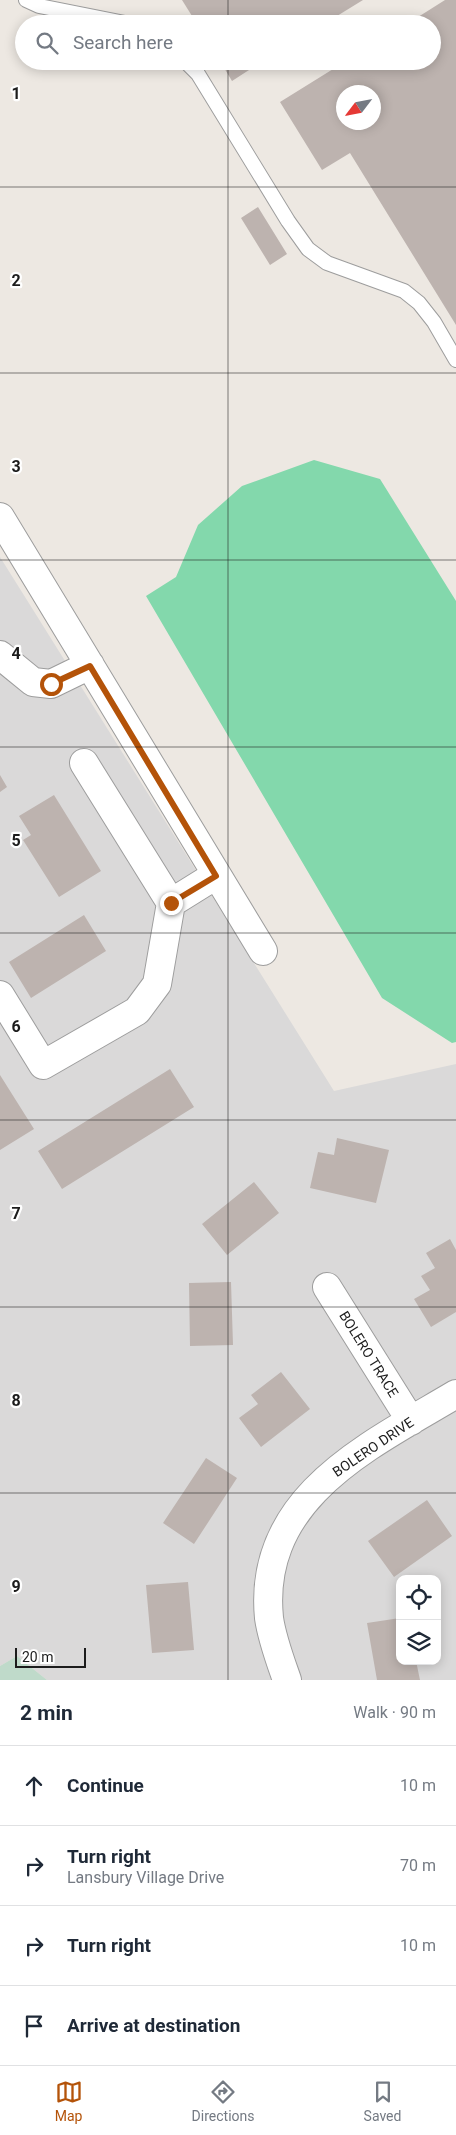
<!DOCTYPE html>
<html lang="en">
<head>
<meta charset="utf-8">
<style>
	body { margin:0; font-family:Roboto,sans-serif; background:#f6f6f7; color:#1f2937 }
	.controls { position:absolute; right:15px; bottom:15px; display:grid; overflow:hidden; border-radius:10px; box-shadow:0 2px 12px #0003 }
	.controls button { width:45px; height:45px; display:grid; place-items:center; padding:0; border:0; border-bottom:1px solid #e0e1e3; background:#fff; color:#1f2937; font:25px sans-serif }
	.compass { position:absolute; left:336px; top:85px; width:45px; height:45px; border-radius:50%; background:#fff; box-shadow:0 2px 12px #0003; rotate:238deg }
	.scale { position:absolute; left:15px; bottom:12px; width:71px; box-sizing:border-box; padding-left:5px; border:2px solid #1c1c1c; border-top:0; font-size:14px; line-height:18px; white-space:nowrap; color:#1c1c1c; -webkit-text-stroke:4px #fff; paint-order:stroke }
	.stop { position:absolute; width:15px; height:15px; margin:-11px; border:4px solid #b45309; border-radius:50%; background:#fff }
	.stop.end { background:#b45309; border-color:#fff; box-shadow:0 1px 5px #0008 }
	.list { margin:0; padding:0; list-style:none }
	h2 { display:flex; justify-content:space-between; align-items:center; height:65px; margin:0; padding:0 20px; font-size:21px }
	h2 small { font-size:16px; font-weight:400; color:#747a83 }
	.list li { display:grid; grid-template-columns:32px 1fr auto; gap:15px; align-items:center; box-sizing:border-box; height:80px; padding:0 20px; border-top:1px solid #e0e1e3 }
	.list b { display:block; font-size:19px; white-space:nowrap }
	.list p { margin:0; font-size:16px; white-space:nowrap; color:#747a83 }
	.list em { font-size:16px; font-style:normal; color:#747a83 }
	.icon { flex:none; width:28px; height:28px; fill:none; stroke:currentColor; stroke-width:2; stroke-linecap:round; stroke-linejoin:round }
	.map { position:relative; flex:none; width:456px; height:1680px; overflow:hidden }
	.search { position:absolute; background:#fff; box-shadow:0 2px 12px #0003; left:15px; right:15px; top:15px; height:55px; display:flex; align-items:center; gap:12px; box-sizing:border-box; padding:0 18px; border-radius:28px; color:#747a83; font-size:19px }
	.sheet { height:385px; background:#fff }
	nav { display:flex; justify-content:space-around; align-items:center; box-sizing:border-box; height:70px; border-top:1px solid #e0e1e3; background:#fff; font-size:14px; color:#747a83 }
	nav a { display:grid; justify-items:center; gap:2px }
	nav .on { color:#b45309 }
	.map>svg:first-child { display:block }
	.residential { fill:#dad9d9; fill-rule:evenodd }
	.wetland { fill:#bfdaca }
	.pitch { fill:#83d8ac }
	.building { fill:#bdb3af; fill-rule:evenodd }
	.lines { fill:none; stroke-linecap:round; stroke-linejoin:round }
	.service-casing { stroke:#9d9d9d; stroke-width:16 }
	.minor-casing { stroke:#9d9d9d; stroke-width:30 }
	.service { stroke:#fff; stroke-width:14 }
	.minor { stroke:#fff; stroke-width:28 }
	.route { stroke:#b45309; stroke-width:6 }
	.grid { fill:none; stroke:#1c1c1c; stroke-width:1; stroke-opacity:0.55 }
	.labels { text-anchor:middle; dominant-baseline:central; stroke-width:4.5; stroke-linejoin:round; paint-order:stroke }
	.street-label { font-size:14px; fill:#1c1c1c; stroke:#fff }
	.grid-label { font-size:16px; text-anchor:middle; font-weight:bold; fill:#1c1c1c; stroke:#fff; stroke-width:4.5; stroke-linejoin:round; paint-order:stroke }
</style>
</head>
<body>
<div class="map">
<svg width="456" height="1680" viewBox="0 0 456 1680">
	<rect width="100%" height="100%" fill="#ede8e2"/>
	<!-- residential -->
	<path class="residential" d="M0,557l334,534 122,-27v616h-409l-30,-24 -17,10zM400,1579h37v82h-37z"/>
	<!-- wetland -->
	<path class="wetland" d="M17,1656l30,24h-47v-14z"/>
	<!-- pitch -->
	<path class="pitch" d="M314,460l66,19 76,122v441l-4,1 -70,-45 -236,-402 30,-19 22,-52 44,-39z"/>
	<!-- building -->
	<path class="building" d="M182,0h181l-39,24h-127z
		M445,0h11v325l-106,-172 -28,17 -42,-68 66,-41h86v-37h-25zM344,92h30v30h-30z
		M220,61h43l-31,20z
		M258,207l29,47 -17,11 -29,-47z
		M0,775l7,12 -7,5z
		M54,795l47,76 -42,26 -36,-57 8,-5 -12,-19z
		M84,915l22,36 -75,47 -22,-36z
		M170,1069l24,38 -132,82 -24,-38z
		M0,1075l34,54 -34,21z
		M337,1138l52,12 -13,53 -66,-15 8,-36 16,3z
		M254,1182l25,31 -52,42 -25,-31z
		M450,1239l6,11v62l-25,15 -17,-28 16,-9 -9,-14 14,-8 -9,-15z
		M231,1282l2,63 -43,1 -1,-63z
		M281,1372l29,37 -49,38 -22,-29 19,-14 -7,-9z
		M206,1458l31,20 -43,66 -31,-21z
		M427,1500l25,36 -58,41 -26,-36z
		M188,1582l6,68 -42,3 -6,-68z
		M400,1618v43h16l4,19h-43l-10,-57z"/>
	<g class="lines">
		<defs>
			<path id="service" d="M26,0l13,6 91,18
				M185,61l13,13 90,147 20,28 19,14 77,28 15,12 15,19 22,38"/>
			<path id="minor" d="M0,517l263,434
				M0,655l33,27 18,2 39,-19
				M84,763l87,140 45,-28
				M0,995l43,70 94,-54 20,-27 14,-81
				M327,1287l84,134
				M287,1680c-7,-20 -15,-41 -18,-62 -12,-121 100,-172 187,-224"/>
		</defs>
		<!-- service casing -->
		<use href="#service" class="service-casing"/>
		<!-- minor casing -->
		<use href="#minor" class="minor-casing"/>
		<!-- service -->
		<use href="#service" class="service"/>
		<!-- minor -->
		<use href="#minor" class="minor"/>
	</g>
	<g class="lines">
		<!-- route -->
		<path class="route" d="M51,684l39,-18 126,210 -45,27"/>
	</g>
	<!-- grid -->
	<path class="grid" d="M228,0v24M228,61v1619M0,187h456M0,373h456M0,560h456M0,747h456M0,933h456M0,1120h456M0,1307h456M0,1493h456"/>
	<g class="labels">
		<!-- street labels -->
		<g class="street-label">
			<text transform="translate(369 1354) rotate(58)">BOLERO TRACE</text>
			<text transform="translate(373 1447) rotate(-34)">BOLERO DRIVE</text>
		</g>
	</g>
	<g class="grid-label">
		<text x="16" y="99">1</text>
		<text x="16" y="286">2</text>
		<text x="16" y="472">3</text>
		<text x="16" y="659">4</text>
		<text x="16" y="846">5</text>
		<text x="16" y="1032">6</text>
		<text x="16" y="1219">7</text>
		<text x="16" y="1406">8</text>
		<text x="16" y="1592">9</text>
	</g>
</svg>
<div class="controls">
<button><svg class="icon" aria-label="locate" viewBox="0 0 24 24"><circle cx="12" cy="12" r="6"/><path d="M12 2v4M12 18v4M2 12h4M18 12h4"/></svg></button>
<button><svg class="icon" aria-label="layers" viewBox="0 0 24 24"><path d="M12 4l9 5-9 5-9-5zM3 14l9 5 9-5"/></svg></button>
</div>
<svg class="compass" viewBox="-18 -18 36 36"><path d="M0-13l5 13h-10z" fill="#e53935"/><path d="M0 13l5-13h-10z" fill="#747a83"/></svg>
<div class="scale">20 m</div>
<div class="stop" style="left:51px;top:684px"></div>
<div class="stop end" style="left:171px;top:903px"></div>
<div class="search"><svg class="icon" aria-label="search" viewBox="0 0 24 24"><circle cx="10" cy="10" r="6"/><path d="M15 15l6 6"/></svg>Search here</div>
</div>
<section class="sheet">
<h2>2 min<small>Walk · 90 m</small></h2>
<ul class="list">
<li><svg class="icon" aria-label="ahead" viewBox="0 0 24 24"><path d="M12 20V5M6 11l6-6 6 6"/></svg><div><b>Continue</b></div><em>10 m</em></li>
<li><svg class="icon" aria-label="right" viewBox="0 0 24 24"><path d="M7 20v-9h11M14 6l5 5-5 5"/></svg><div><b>Turn right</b><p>Lansbury Village Drive</p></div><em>70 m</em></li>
<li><svg class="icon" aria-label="right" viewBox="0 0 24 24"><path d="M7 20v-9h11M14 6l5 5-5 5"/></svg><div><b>Turn right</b></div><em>10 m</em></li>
<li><svg class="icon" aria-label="arrive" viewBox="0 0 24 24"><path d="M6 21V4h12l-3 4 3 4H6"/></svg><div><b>Arrive at destination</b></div></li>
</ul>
</section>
<nav>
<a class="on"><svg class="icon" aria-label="map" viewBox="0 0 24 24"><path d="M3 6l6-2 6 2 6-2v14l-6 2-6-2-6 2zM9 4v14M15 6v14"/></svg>Map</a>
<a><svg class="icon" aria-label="directions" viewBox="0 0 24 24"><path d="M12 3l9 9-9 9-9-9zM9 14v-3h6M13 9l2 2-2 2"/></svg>Directions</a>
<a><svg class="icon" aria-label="saved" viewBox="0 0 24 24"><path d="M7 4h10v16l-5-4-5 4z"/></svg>Saved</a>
</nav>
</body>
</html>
